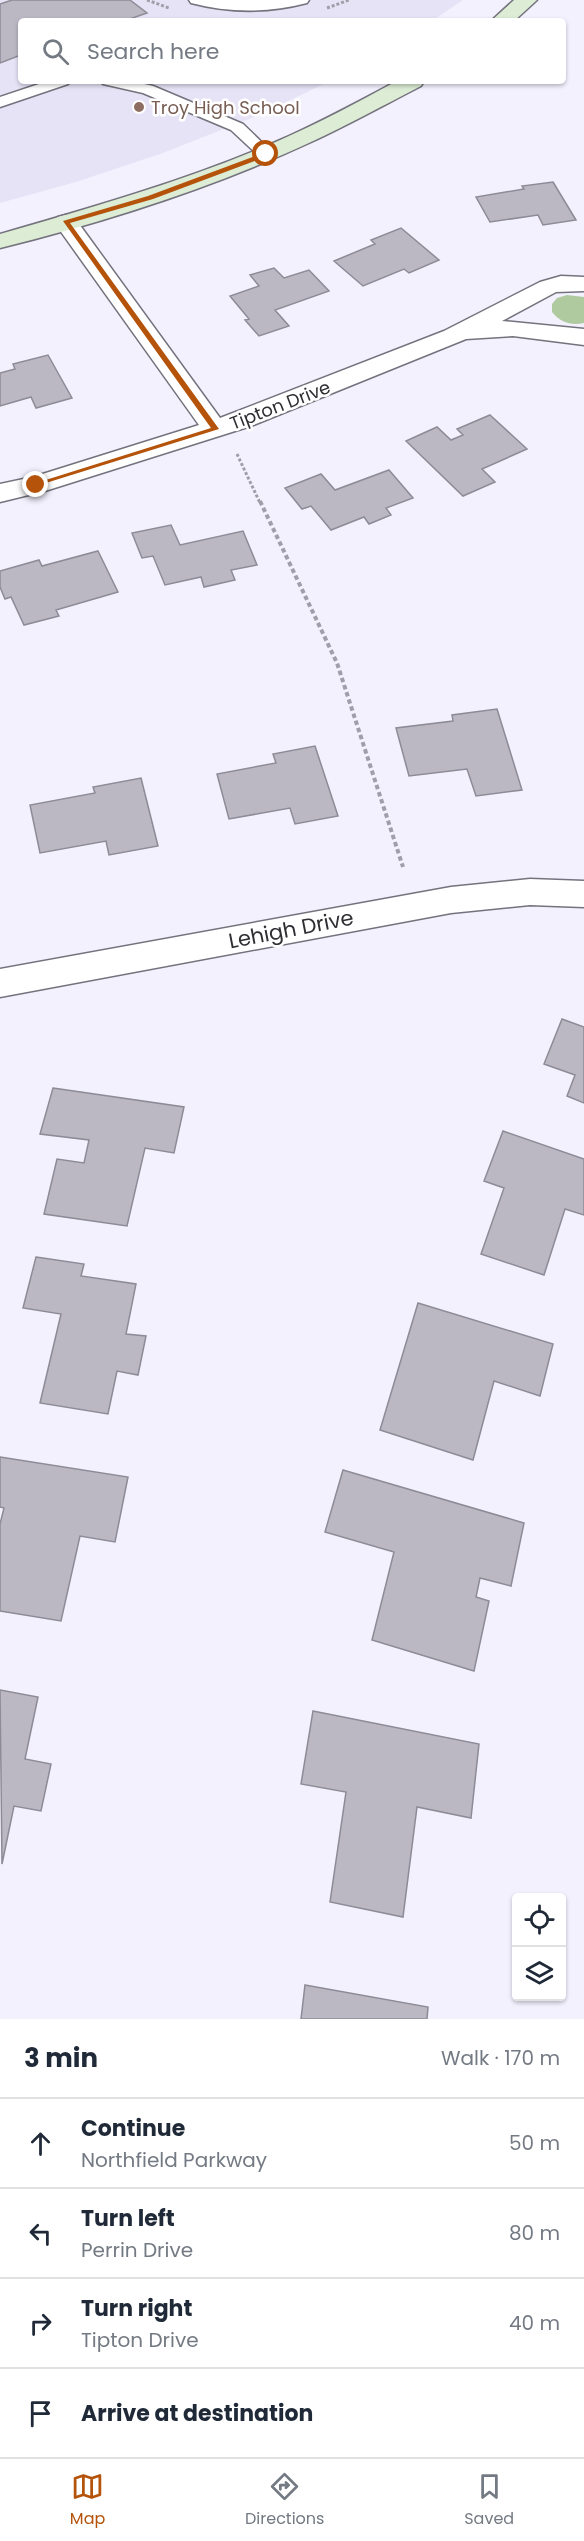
<!DOCTYPE html>
<html lang="en">
<head>
<meta charset="utf-8">
<style>
	body { margin:0; font-family:Poppins,sans-serif; background:#f6f6f7; color:#1f2937 }
	.controls { position:absolute; right:18px; bottom:18px; display:grid; overflow:hidden; border-radius:6px; box-shadow:0 2px 4px #0004 }
	.controls button { width:54px; height:54px; display:grid; place-items:center; padding:0; border:0; border-bottom:2px solid #e0e1e3; background:#fff; color:#1f2937; font:30px sans-serif }
	.stop { position:absolute; width:18px; height:18px; margin:-14px; border:4px solid #b45309; border-radius:50%; background:#fff }
	.stop.end { background:#b45309; border-color:#fff; box-shadow:0 2px 6px #0008 }
	.list { margin:0; padding:0; list-style:none }
	h2 { display:flex; justify-content:space-between; align-items:center; height:78px; margin:0; padding:0 24px; font-size:26px }
	h2 small { font-size:20px; font-weight:400; color:#747a83 }
	.list li { display:grid; grid-template-columns:39px 1fr auto; gap:18px; align-items:center; box-sizing:border-box; height:90px; padding:0 24px; border-top:2px solid #e0e1e3 }
	.list b { display:block; font-size:22px; white-space:nowrap }
	.list p { margin:0; font-size:20px; white-space:nowrap; color:#747a83 }
	.list em { font-size:20px; font-style:normal; color:#747a83 }
	.icon { flex:none; width:33px; height:33px; fill:none; stroke:currentColor; stroke-width:2; stroke-linecap:round; stroke-linejoin:round }
	.map { position:relative; flex:none; width:584px; height:2019px; overflow:hidden }
	.search { position:absolute; background:#fff; box-shadow:0 2px 4px #0004; left:18px; right:18px; top:18px; height:66px; display:flex; align-items:center; gap:15px; box-sizing:border-box; padding:0 21px; border-radius:6px; color:#747a83; font-size:22px }
	.sheet { height:438px; background:#fff }
	nav { display:flex; justify-content:space-around; align-items:center; box-sizing:border-box; height:84px; border-top:2px solid #e0e1e3; background:#fff; font-size:16px; color:#747a83 }
	nav a { display:grid; justify-items:center; gap:3px }
	nav .on { color:#b45309 }
	.map>svg:first-child { display:block }
	.built { fill:#e7e3f7 }
	.green { fill:#b0ca9f }
	.building { fill:#bbb8c4; stroke:#8d8b96; stroke-width:1.5 }
	.lines { fill:none; stroke-linecap:round; stroke-linejoin:round }
	.lane-casing { stroke:#74727d; stroke-width:3 }
	.street-casing { stroke:#74727d; stroke-width:3 }
	.secondary-casing { stroke:#74727d; stroke-width:3 }
	.path-far1 { stroke:#a09ea8; stroke-width:3; stroke-dasharray:3 2; stroke-linecap:butt }
	.path { stroke:#a09ea8; stroke-width:4; stroke-dasharray:4.5 3; stroke-linecap:butt }
	.lane { fill:#fff; fill-rule:evenodd }
	.street { fill:#fff; fill-rule:evenodd }
	.secondary { fill:#dcecd5; fill-rule:evenodd }
	.route { fill:#b45309 }
	.education-dot { fill:#8d6e63; stroke:#fff; stroke-width:2 }
	.labels { text-anchor:middle; dominant-baseline:central; stroke-width:5; stroke-linejoin:round; paint-order:stroke }
	.far-education-label { font-size:18px; fill:#785e54; stroke:#fff; text-anchor:start }
	.far-street-label { font-size:18px; fill:#2f2e33; stroke:#fff }
	.street-label { font-size:21px; fill:#2f2e33; stroke:#fff }
</style>
</head>
<body>
<div class="map">
<svg width="584" height="2019" viewBox="0 0 584 2019">
	<rect width="100%" height="100%" fill="#f3f1fe"/>
	<!-- built -->
	<path class="built" d="M0,0h463l-31,21h-411v60h309l-71,34 -96,38 -87,29 -76,21z"/>
	<!-- green -->
	<path class="green" d="M567,295l17,2v26c-13,3 -24,-1 -32,-11v-8l5,-6z"/>
	<!-- building -->
	<path class="building" d="M12,0h118l17,13 -23,8h-103v34l-21,8v-59z
		M553,182l23,38 -33,5 -5,-10 -48,7 -14,-25 48,-8 -2,-3z
		M401,228l38,32 -30,13 -5,-4 -41,17 -29,-25 41,-17 -4,-4z
		M274,268l10,10 25,-8 20,21 -54,19 14,16 -30,10 -14,-16 4,-1 -19,-23 29,-10 -9,-11z
		M48,355l24,43 -36,10 -5,-11 -31,9v-33l15,-4 -2,-5z
		M490,415l37,34 -45,20 13,13 -32,14 -57,-55 31,-14 14,13 12,-5 -6,-6z
		M389,470l24,28 -27,10 5,7 -22,9 -5,-7 -33,13 -20,-24 -9,3 -17,-21 36,-14 14,16z
		M171,525l9,20 63,-14 14,34 -26,5 4,10 -31,7 -3,-10 -36,8 -12,-29 -11,2 -10,-25z
		M98,551l20,41 -62,18 3,6 -35,9 -13,-28 -6,2 -5,-12v-16l39,-11 3,6z
		M497,709l25,81 -46,6 -9,-27 -58,7 -13,-48 57,-7 -1,-6z
		M315,746l23,70 -43,8 -5,-16 -61,11 -12,-45 59,-11 -3,-9z
		M141,778l17,68 -49,9 -3,-14 -66,12 -10,-48 65,-12 -2,-6z
		M562,1019l22,8v76l-17,-7 8,-21 -31,-11z
		M53,1088l131,19 -10,46 -29,-5 -18,78 -83,-12 13,-55 27,4 5,-23 -49,-6z
		M503,1131l81,28v56l-19,-6 -21,66 -63,-21 23,-66 -20,-7z
		M36,1257l48,7 -3,12 55,8 -10,50 20,2 -8,39 -21,-4 -9,43 -68,-11 21,-89 -38,-6z
		M418,1303l135,41 -13,52 -46,-15 -21,79 -93,-30z
		M0,1457l128,20 -13,65 -35,-6 -19,85 -61,-10v-87l4,-16 -4,-1z
		M343,1470l181,53 -13,63 -31,-8 -4,19 13,4 -15,70 -102,-31 22,-88 -69,-20z
		M0,1690l38,7 -13,62 26,5 -10,47 -27,-5 -12,58z
		M313,1711l166,33 -8,74 -54,-11 -14,110 -73,-15 16,-110 -45,-8z
		M305,1985l123,22 -1,12h-126z"/>
	<g class="lines">
		<defs>
			<path id="lane" d="M189,0h120l-2,3c-38,10 -78,10 -116,0z
				M48,81h23l-3,3 -68,23v-10z
				M100,81h31l22,5 90,38 31,30 -8,5 -6,-2 -29,-27 -88,-37 -40,-9z"/>
			<path id="street" d="M66,215l8,2 146,201 224,-87 96,-49 21,-6 23,1v14l-28,1 -54,29 82,8v16l-71,-9 -47,3 -215,87 -206,65 -45,11v-18l33,-7 166,-52 -145,-203 4,-5z
				M530,879l54,2v26l-54,-2 -79,8 -451,84v-28l451,-82z"/>
			<path id="secondary" d="M514,0h23l-23,21h-23z
				M397,81h27l-3,5c-37,19 -73,39 -110,56 -99,46 -206,80 -311,106v-14c94,-27 188,-54 278,-93 41,-18 80,-39 119,-60z"/>
		</defs>
		<!-- lane casing -->
		<use href="#lane" class="lane-casing"/>
		<!-- street casing -->
		<use href="#street" class="street-casing"/>
		<!-- secondary casing -->
		<use href="#secondary" class="secondary-casing"/>
		<!-- path-far1 -->
		<path class="path-far1" d="M147,0l22,8
			M327,8l22,-8
			M237,454l23,49"/>
		<!-- path -->
		<path class="path" d="M260,501l77,162 66,204"/>
		<!-- lane -->
		<use href="#lane" class="lane"/>
		<!-- street -->
		<use href="#street" class="street"/>
		<!-- secondary -->
		<use href="#secondary" class="secondary"/>
	</g>
	<!-- route -->
	<path class="route" d="M266,152l2,4 -115,43 -83,24 149,206 -186,58v-3l178,-56 -148,-207 85,-25z"/>
	<!-- markers -->
	<circle class="education-dot" cx="139" cy="107" r="6"/>
	<g class="labels">
		<!-- far-education labels -->
		<g class="far-education-label">
			<text x="151" y="107">Troy High School</text>
		</g>
		<!-- far-street labels -->
		<g class="far-street-label">
			<text transform="translate(280 405) rotate(-21)">Tipton Drive</text>
		</g>
		<!-- street labels -->
		<g class="street-label">
			<text transform="translate(291 929) rotate(-11)">Lehigh Drive</text>
		</g>
	</g>
</svg>
<div class="controls">
<button><svg class="icon" aria-label="locate" viewBox="0 0 24 24"><circle cx="12" cy="12" r="6"/><path d="M12 2v4M12 18v4M2 12h4M18 12h4"/></svg></button>
<button><svg class="icon" aria-label="layers" viewBox="0 0 24 24"><path d="M12 4l9 5-9 5-9-5zM3 14l9 5 9-5"/></svg></button>
</div>
<div class="stop" style="left:266px;top:154px"></div>
<div class="stop end" style="left:36px;top:485px"></div>
<div class="search"><svg class="icon" aria-label="search" viewBox="0 0 24 24"><circle cx="10" cy="10" r="6"/><path d="M15 15l6 6"/></svg>Search here</div>
</div>
<section class="sheet">
<h2>3 min<small>Walk · 170 m</small></h2>
<ul class="list">
<li><svg class="icon" aria-label="ahead" viewBox="0 0 24 24"><path d="M12 20V5M6 11l6-6 6 6"/></svg><div><b>Continue</b><p>Northfield Parkway</p></div><em>50 m</em></li>
<li><svg class="icon" aria-label="left" viewBox="0 0 24 24"><path d="M17 20v-9H6M10 6l-5 5 5 5"/></svg><div><b>Turn left</b><p>Perrin Drive</p></div><em>80 m</em></li>
<li><svg class="icon" aria-label="right" viewBox="0 0 24 24"><path d="M7 20v-9h11M14 6l5 5-5 5"/></svg><div><b>Turn right</b><p>Tipton Drive</p></div><em>40 m</em></li>
<li><svg class="icon" aria-label="arrive" viewBox="0 0 24 24"><path d="M6 21V4h12l-3 4 3 4H6"/></svg><div><b>Arrive at destination</b></div></li>
</ul>
</section>
<nav>
<a class="on"><svg class="icon" aria-label="map" viewBox="0 0 24 24"><path d="M3 6l6-2 6 2 6-2v14l-6 2-6-2-6 2zM9 4v14M15 6v14"/></svg>Map</a>
<a><svg class="icon" aria-label="directions" viewBox="0 0 24 24"><path d="M12 3l9 9-9 9-9-9zM9 14v-3h6M13 9l2 2-2 2"/></svg>Directions</a>
<a><svg class="icon" aria-label="saved" viewBox="0 0 24 24"><path d="M7 4h10v16l-5-4-5 4z"/></svg>Saved</a>
</nav>
</body>
</html>
